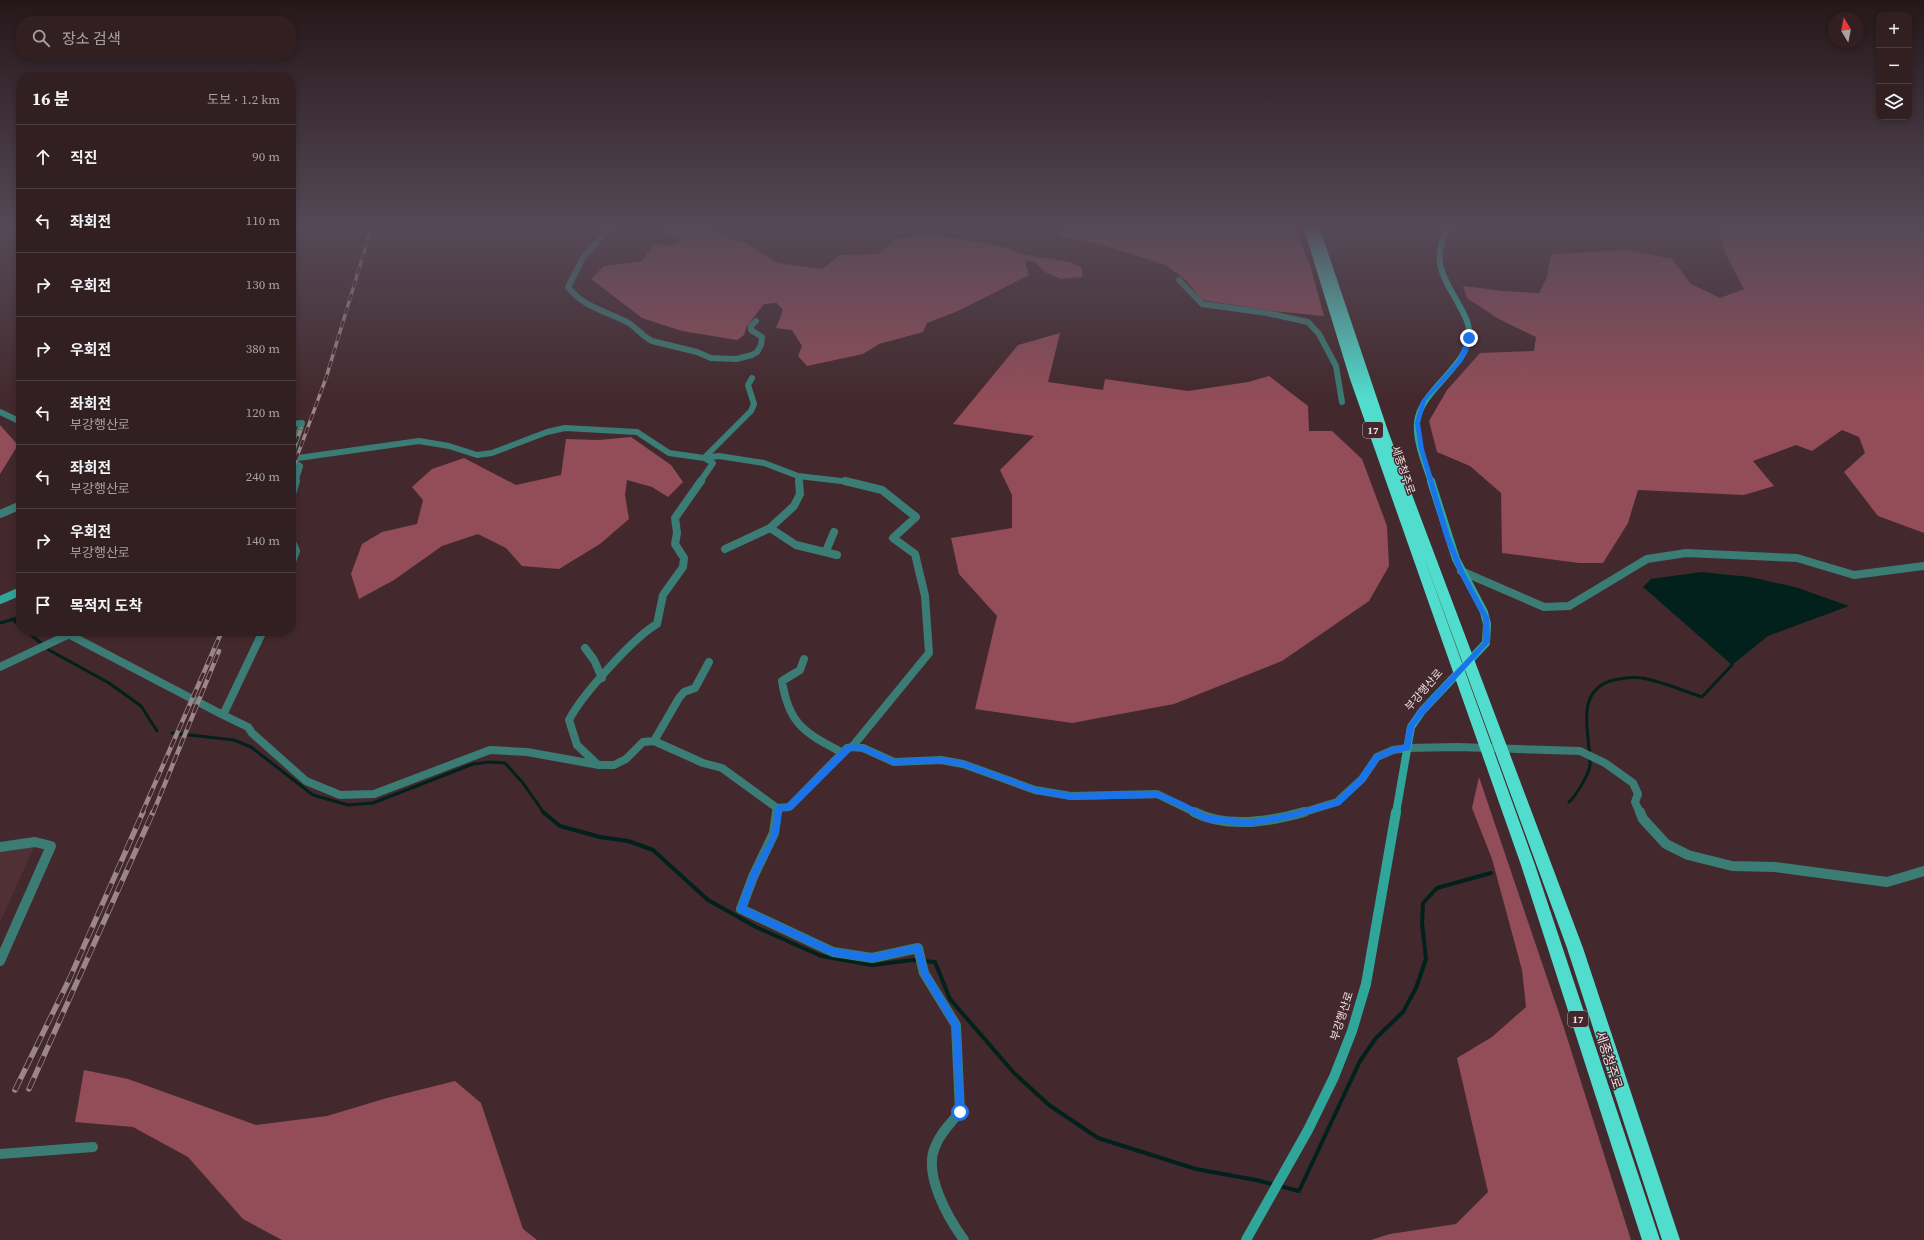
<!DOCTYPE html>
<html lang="ko">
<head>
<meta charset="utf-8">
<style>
	body { margin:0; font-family:"Source Serif 4","Noto Sans KR",serif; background:#3d2c2f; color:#f1f3f6 }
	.controls { position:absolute; right:12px; top:12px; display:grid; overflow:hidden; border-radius:8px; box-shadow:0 2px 6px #0003 }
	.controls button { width:36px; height:36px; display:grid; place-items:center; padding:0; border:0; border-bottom:1px solid #4d3d40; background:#321f22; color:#f1f3f6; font:20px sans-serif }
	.compass { position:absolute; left:1828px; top:12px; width:36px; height:36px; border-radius:50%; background:#321f22; box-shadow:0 2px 6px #0003; rotate:350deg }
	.stop { position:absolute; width:12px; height:12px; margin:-9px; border:3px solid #1a73e8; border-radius:50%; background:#fff }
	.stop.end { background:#1a73e8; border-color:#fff; box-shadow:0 1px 4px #0008 }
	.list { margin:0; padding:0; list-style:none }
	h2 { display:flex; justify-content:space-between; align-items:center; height:52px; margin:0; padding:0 16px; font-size:17px }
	h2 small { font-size:13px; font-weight:400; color:#a8a2a5 }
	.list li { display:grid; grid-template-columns:26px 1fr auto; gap:12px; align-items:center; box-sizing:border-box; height:64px; padding:0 16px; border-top:1px solid #4d3d40 }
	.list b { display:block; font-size:15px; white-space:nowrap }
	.list p { margin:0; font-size:13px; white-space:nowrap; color:#a8a2a5 }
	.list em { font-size:13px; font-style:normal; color:#a8a2a5 }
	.icon { flex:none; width:22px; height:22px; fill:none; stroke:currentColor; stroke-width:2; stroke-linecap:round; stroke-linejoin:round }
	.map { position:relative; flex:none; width:1924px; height:1240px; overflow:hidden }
	.search { position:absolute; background:#321f22; box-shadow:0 2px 6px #0003; left:16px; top:16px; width:280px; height:44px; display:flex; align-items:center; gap:10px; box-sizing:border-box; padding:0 14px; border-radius:16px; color:#a8a2a5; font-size:15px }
	.panel { position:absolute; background:#321f22; box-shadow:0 2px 6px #0003; left:16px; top:72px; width:280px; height:564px; border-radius:16px }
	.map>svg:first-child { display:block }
	.built { fill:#513035 }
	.forest { fill:#924d59 }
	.water { fill:#02211d }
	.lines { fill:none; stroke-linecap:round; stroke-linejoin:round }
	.stream-far1 { stroke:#02211d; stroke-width:3 }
	.stream { stroke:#02211d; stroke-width:4 }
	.street-far2 { stroke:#3b7c74; stroke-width:6 }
	.street-far1 { stroke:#3b7c74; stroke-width:8 }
	.street { stroke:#3b7c74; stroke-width:10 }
	.secondary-far2 { stroke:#2fa699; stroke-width:6 }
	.secondary-far1 { stroke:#2fa699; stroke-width:8 }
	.secondary { stroke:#2fa699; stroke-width:10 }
	.highway { fill:#51ddcd; fill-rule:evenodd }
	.rail-far2-casing { stroke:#9c8689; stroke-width:3.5 }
	.rail-far1-casing { stroke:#9c8689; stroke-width:4.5 }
	.rail-casing { stroke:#9c8689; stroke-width:5.5 }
	.rail-far2 { stroke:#43292d; stroke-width:2.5; stroke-dasharray:7; stroke-linecap:butt }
	.rail-far1 { stroke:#43292d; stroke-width:3; stroke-dasharray:9; stroke-linecap:butt }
	.rail { stroke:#43292d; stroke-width:4; stroke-dasharray:12; stroke-linecap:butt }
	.route { fill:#1a73e8 }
	.labels { text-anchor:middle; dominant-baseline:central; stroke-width:3; stroke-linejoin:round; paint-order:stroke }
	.shield { fill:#43292d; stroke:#bea9ac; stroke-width:1 }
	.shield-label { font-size:10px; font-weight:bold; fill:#f2e0e2 }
	.street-label { font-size:11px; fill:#f2e0e2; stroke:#43292d }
	.near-street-label { font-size:13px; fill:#f2e0e2; stroke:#43292d }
</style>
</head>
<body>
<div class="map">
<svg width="1924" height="1240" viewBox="0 0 1924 1240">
	<rect width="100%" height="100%" fill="#43292d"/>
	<!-- built -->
	<path class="built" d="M34,847l-34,75v-70z"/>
	<!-- forest -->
	<path class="forest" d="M653,226h47l52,20 25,17 45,6 18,-14 38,-1 18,-15 35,-4 56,8 24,6 8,5 51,8 12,6v9l-21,2 -16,-7 -10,-10 -10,-1 4,14 -71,36 -31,12 -4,9 -44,12 -16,10 -56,12 -9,-10 4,-10 -10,-16 -16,-2 7,-18 -6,-7 -13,1 -17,22 -3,9 -7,5 -55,-9 -40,-13 -51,-39 13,-13 38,-5 12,-17 18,1 10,-5z
		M1068,226h226l16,39 14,51 -51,-5 -72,-11 -13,-18 -22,-17 -67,-21 -41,-9z
		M1721,226h203v307l-46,-17 -34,-44 21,-19 -6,-16 -17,-7 -30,21 -16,-6 -43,16 21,25 -30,9 -106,-5 -10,33 -25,40h-24l-77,-10 -1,-60 -31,-27 -33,-14 -8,-31 18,-31 33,-37 54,-2 2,-14 -39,-19 -30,-20 -4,-12 40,5 36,2 8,-16 4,-23 79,-4 42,9 19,25 29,14 24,-9 -18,-34 -8,-28z
		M1060,333l-12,49 55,8 2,-11 83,12 60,-9 21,-6 39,30 1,25h23l30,28 25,67 2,40 -20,35 -87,60 -108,43 -102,19 -97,-14 22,-93 -38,-42 -8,-36 61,-10v-33l-12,-25 34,-34 -81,-12 65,-79z
		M0,425l18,20 -18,29z
		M631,437l40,28 12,17 -15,15 -16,-10 -25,-7 -2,15 4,24 -29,25 -41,25 -37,-3 -16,-18 -28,-14 -36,12 -48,34 -35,19 -8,-25 11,-30 20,-12 35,-8 6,-24 -11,-13 20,-18 32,-11 52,27 45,-10 5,-36 33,1z
		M1479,777l85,251 67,212h-260l19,-6 66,-10 32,-32 -31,-134 35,-21 34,-30 -4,-37 -30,-111 -20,-51z
		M84,1070l44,9 128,46 71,-9 60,-18 68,-17 26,22 42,126 14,11h-255l-39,-21 -55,-62 -55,-30 -58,-5z"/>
	<!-- water -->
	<path class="water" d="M1701,572l49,5 45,10 54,19 -81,30 -36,29 -89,-78 8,-8z"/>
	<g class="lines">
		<!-- stream-far1 -->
		<path class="stream-far1" d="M12,619l9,8
			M0,623l21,-6
			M26,631l15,12
			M49,650l60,33 32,23 16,25
			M172,733l62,7 17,7 62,48 35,10 25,-2 100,-39 16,-2 16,1 18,20 21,30
			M1569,802c7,-6 20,-28 21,-37 1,-28 -17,-71 20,-84 10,-3 26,-5 37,-2 18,4 37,12 55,18l30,-32"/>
		<!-- stream -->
		<path class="stream" d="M543,812l17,14 40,11 28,4 25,9 55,50 48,27 65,29 51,9 41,-5 22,2 15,37 64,74 35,32 49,33 98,31 60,11 43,11 61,-130 16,-23 27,-26 13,-24 10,-29 -4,-36 1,-20 14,-15 54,-15"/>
		<!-- street-far2 -->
		<path class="street-far2" d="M611,226l-27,30 -16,31c15,20 38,24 59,35 9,5 15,14 25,19l45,11 14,6 25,1 16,-4 5,-3 4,-7 1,-8 -11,-7v-4l5,-5
			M1179,280l23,24 65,9 41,9 11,12 17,32 6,36
			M0,412l21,10
			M291,424l11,-1 -11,33
			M704,458l47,-47 3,-7 -6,-19 4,-7
			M704,458l15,-2 45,7 34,13 52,6
			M291,459l128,-18 30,5 28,9 15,-2 55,-21 18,-4 72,4 32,21 35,5 9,5 -13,19
			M291,460l9,6 -5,16
			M798,476l1,6"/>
		<!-- street-far1 -->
		<path class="street-far1" d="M799,481l1,13 -6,12 -24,22 26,17 41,10
			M291,497l5,-16
			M0,514l21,-9
			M291,540l5,11 -5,13
			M725,549l45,-21
			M826,551l8,-19
			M1461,571l83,36 25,-1 78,-47 39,-6 111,5 57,17 70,-9
			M263,631l-40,84 25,12 4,6 54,48 34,14 34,-1 116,-44 37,2 72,13h15l12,-6 17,-17 11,-1 49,22 19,5 55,40 12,-1 58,-59 5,-1 77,-94 -4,-57 -10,-42 -22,-16 23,-21 -34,-27 -37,-9
			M70,635l153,80
			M585,648l9,12 8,18
			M804,659l-4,11 -18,11c7,45 24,52 61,72
			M0,667l76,-36
			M654,741l25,-43 5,-6 11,-4 14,-26
			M852,747l11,1 31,14 47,-2 22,4 72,26 36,6 86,-2 39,19
			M598,765l-21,-20 -8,-25c12,-24 65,-83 88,-96l6,-29 20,-28 1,-9 -9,-14 2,-11 -2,-15 26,-37
			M777,808v5
			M1301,813l36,-11 25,-23 15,-22 16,-7 15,-2 49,-1 123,4 25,12 28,20 5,11 -3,8 5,11"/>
		<!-- street -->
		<path class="street" d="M777,812l-3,21 -21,44 -12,32 92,43 39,6 46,-10 6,25 32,52 4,87c-9,11 -20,21 -25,35 -12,27 13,71 29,93
			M1194,812c33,17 75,10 110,0
			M1640,812l3,7 23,25 22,11 44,11 43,1 112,15 37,-11
			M0,847l35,-5 16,4 -51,115
			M0,1154l93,-7"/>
		<!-- secondary-far2 -->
		<path class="secondary-far2" d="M1431,482c-6,-18 -16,-42 -14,-60 5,-38 64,-60 50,-101 -15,-36 -42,-54 -18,-95"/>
		<!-- secondary-far1 -->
		<path class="secondary-far1" d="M0,600l21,-9
			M1396,813l15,-86 11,-16 64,-68 1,-19 -3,-12 -28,-53 -25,-78"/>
		<!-- secondary -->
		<path class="secondary" d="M1246,1240l62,-110 26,-53 18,-46 14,-47 30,-172"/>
		<!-- highway -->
		<path class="highway" d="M1303,226h16l69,205 195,517 97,292h-18l-95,-292 -145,-396 113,313 125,375h-18l-121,-375 -171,-486z"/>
		<defs>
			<path id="rail-far2" d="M291,456l10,-27
				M291,473l35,-95 46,-152"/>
			<path id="rail-far1" d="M142,813l80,-182
				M153,813l66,-162"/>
			<path id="rail" d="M29,1089l124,-277
				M15,1090l54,-110 74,-168"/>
		</defs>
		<!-- rail-far2 casing -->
		<use href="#rail-far2" class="rail-far2-casing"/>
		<!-- rail-far1 casing -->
		<use href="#rail-far1" class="rail-far1-casing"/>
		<!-- rail casing -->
		<use href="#rail" class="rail-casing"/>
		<!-- rail-far2 -->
		<use href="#rail-far2" class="rail-far2"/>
		<!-- rail-far1 -->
		<use href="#rail-far1" class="rail-far1"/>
		<!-- rail -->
		<use href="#rail" class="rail"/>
	</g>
	<!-- sky -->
	<linearGradient id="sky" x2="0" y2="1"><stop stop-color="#251719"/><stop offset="0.57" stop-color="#554957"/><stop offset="1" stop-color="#554957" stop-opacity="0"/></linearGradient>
	<rect width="1924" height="399" fill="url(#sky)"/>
	<!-- route -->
	<path class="route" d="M1467,337l5,1 -4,13 -6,11 -36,39 -6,22 4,26 26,87 14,35 25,47 1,24 -65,71 -11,14 -4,23 -16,3 -14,6 -16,23 -24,23 -51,14 -39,7 -44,-4 -28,-16 -21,-8 -86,2 -36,-7 -72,-26 -22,-4 -47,2 -32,-14 -10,-1 -60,60 -11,1c2,25 -14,42 -23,64 -5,11 -8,22 -12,32l87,41 39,6 46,-10 3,1 7,27 32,53 4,87 -1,4h-6l-5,-90 -30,-50 -7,-24 -43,10 -39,-6 -95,-44 -1,-3 15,-39 18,-31 4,-19 1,-14 12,-2 58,-58 7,-2 11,1 31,14 47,-2 22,4 72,26 36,6 86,-2 26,11 24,13 43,5 39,-7 46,-13 24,-23 15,-22 19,-8 11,-2 3,-18 13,-19 63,-66v-24l-25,-47 -14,-35 -25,-87 -4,-26 6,-22 37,-41z"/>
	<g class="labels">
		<!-- shield labels -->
		<g class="shield">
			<rect x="1363" y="422" width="20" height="16" rx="3"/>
			<rect x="1568" y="1011" width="20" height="16" rx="3"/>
		</g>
		<g class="shield-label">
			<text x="1373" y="430">17</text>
			<text x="1578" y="1019">17</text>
		</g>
		<!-- street labels -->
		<g class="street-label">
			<text transform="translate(1403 470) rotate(71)">세종청주로</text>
			<text transform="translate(1424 690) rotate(-49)">부강행산로</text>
			<text transform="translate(1342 1016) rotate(-72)">부강행산로</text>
		</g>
		<!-- near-street labels -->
		<g class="near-street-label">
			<text transform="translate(1609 1060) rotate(72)">세종청주로</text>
		</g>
	</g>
</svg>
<div class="controls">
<button>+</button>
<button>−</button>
<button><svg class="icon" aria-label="layers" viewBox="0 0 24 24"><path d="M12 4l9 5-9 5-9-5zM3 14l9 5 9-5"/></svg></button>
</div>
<svg class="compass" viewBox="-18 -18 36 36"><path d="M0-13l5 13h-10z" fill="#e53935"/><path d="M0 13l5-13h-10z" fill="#a8a2a5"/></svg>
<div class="stop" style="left:960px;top:1112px"></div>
<div class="stop end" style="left:1469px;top:338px"></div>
<div class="search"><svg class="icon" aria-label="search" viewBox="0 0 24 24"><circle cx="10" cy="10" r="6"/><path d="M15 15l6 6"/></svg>장소 검색</div>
<section class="panel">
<h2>16 분<small>도보 · 1.2 km</small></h2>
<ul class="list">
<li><svg class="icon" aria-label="ahead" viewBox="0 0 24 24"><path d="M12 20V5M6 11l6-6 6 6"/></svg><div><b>직진</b></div><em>90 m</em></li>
<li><svg class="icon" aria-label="left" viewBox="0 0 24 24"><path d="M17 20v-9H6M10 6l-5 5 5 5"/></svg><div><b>좌회전</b></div><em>110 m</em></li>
<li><svg class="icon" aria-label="right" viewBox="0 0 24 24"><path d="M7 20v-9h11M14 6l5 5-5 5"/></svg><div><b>우회전</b></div><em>130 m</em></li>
<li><svg class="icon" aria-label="right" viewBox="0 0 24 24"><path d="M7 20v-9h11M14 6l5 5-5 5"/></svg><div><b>우회전</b></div><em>380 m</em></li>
<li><svg class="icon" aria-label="left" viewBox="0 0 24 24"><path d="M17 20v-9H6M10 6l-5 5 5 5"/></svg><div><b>좌회전</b><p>부강행산로</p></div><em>120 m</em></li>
<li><svg class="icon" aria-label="left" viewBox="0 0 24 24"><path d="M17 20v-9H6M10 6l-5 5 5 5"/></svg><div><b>좌회전</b><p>부강행산로</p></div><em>240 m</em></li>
<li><svg class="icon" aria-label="right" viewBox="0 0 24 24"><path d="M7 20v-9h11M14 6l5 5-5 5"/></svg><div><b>우회전</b><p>부강행산로</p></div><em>140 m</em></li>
<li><svg class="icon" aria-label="arrive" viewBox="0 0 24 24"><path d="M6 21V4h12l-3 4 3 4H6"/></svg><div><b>목적지 도착</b></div></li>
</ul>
</section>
</div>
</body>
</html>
